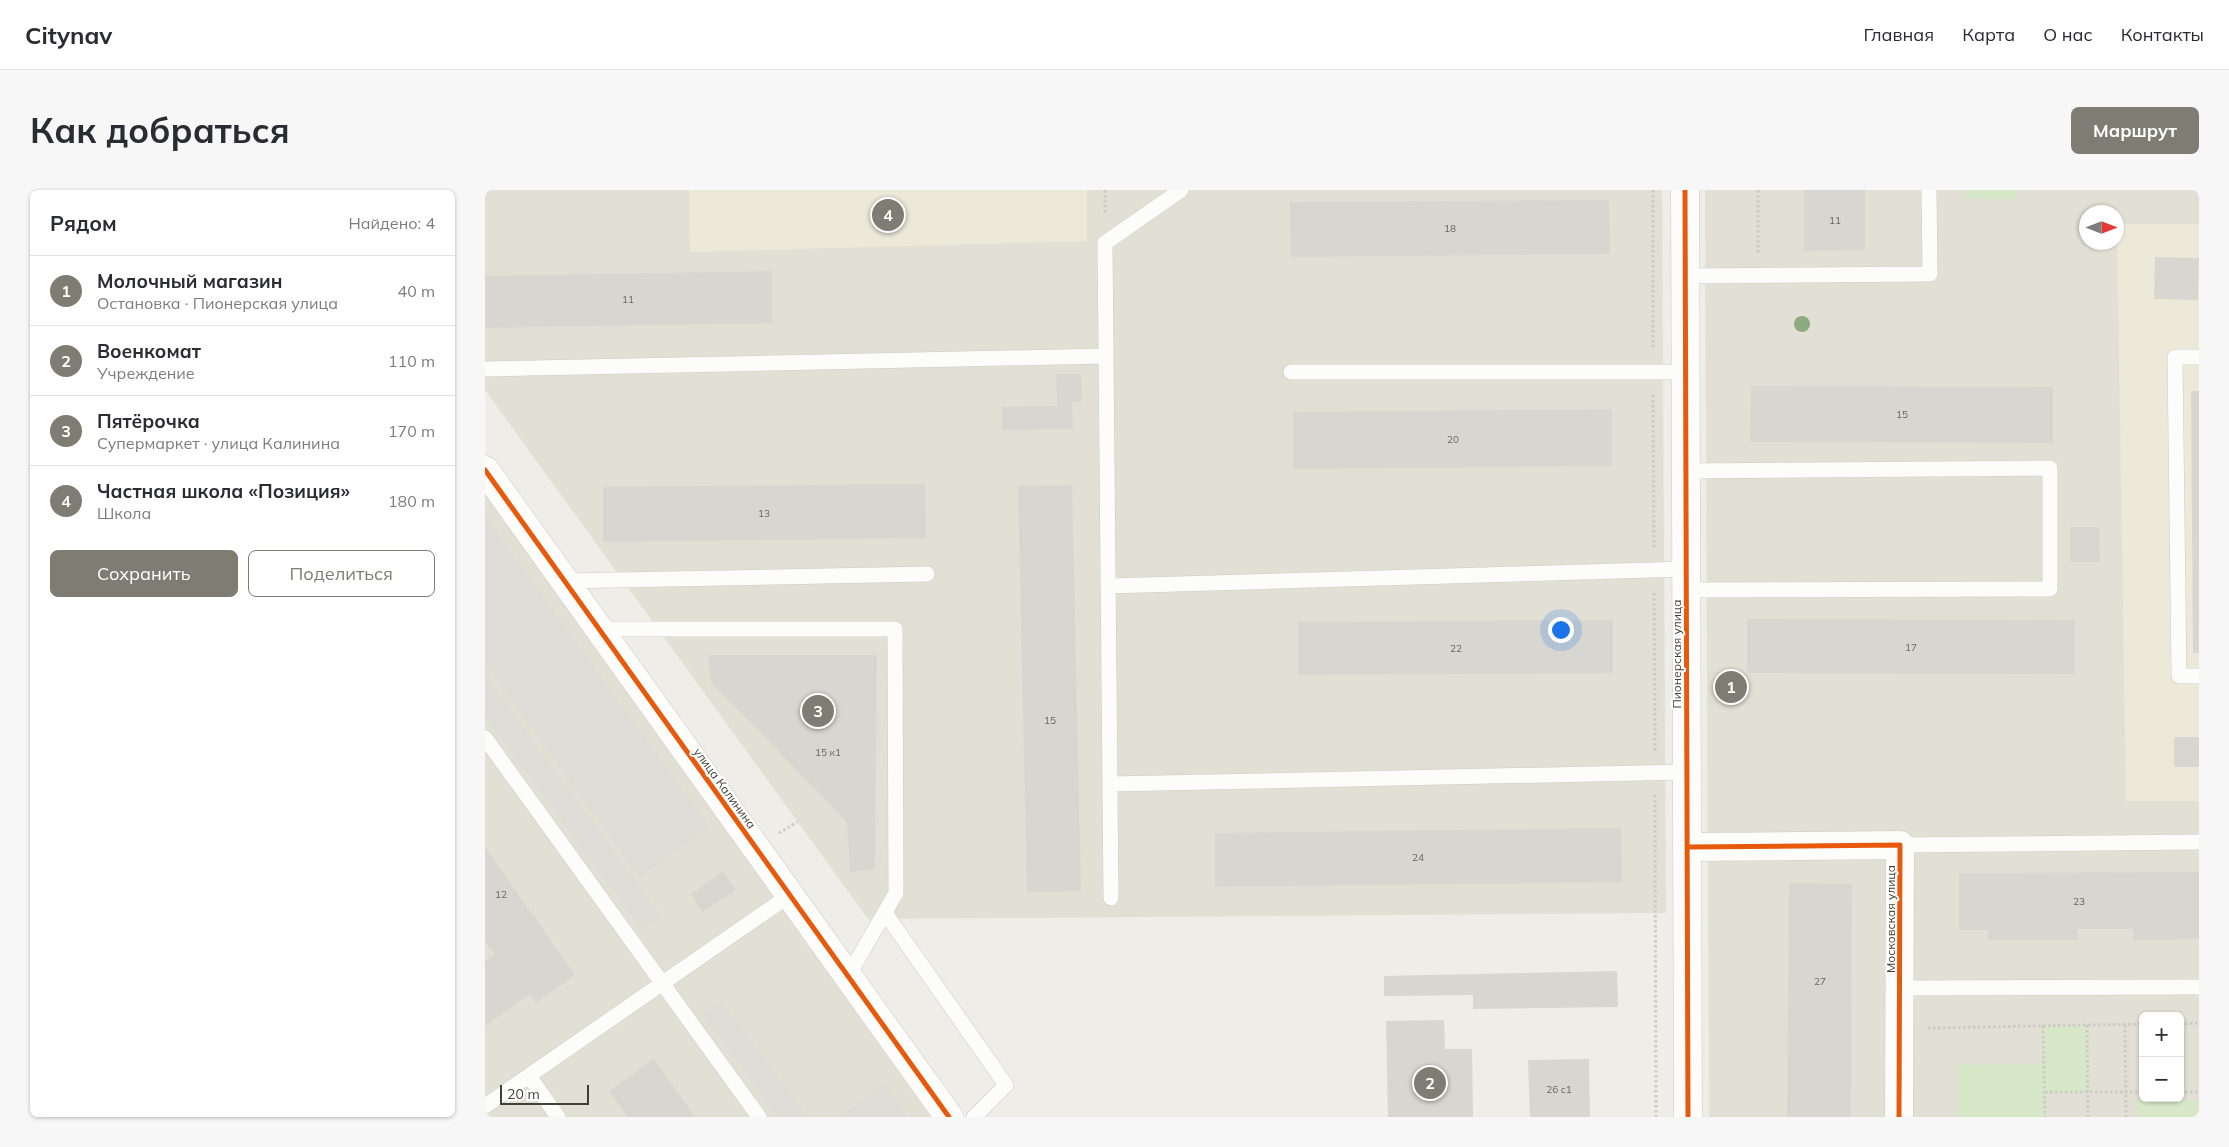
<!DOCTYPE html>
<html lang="ru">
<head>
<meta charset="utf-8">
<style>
	body { margin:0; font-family:Mulish,sans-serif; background:#f7f7f7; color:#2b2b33 }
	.controls { position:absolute; right:15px; bottom:15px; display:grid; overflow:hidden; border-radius:8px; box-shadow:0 1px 4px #0004 }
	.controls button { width:45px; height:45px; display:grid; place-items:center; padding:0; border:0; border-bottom:1px solid #e1e1e2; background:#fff; color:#2b2b33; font:25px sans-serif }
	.compass { position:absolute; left:1594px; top:15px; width:45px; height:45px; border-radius:50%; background:#fff; box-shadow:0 1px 4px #0004; rotate:90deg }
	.scale { position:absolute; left:15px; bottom:12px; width:89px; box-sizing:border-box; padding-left:5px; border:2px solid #433f34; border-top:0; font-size:14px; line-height:18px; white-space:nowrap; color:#433f34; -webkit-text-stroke:4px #fff; paint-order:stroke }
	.you { position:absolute; left:1075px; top:439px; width:18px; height:18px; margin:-12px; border:4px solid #fff; border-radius:50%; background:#1a73e8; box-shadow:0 0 0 8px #1a73e833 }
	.badge { display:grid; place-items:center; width:32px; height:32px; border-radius:50%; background:#7f7c73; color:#fff; font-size:16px; font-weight:700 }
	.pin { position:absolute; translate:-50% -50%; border:2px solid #fff; box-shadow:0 1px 5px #0006 }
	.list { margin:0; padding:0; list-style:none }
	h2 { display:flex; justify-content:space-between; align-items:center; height:65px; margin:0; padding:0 20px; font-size:21px }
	h2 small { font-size:16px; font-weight:400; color:#7c7c81 }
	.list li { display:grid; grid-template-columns:32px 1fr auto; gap:15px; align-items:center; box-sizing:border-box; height:70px; padding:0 20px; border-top:1px solid #e1e1e2 }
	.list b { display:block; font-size:19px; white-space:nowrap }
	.list p { margin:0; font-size:16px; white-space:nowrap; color:#7c7c81 }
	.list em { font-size:16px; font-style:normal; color:#7c7c81 }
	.actions { display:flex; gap:10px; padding:15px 20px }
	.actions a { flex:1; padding:11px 0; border:1px solid #7f7c73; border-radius:8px; text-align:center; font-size:18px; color:#7f7c73 }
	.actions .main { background:#7f7c73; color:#fff }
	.map { position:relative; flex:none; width:1714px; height:927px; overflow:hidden; border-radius:8px }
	header { display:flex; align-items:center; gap:30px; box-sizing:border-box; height:70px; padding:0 25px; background:#fff; border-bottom:1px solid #e1e1e2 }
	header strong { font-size:24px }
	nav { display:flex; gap:28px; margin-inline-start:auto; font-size:18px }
	.intro { display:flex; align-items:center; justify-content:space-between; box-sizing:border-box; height:120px; padding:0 30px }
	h1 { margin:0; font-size:35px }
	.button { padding:12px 22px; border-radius:8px; background:#7f7c73; color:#fff; font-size:18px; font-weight:700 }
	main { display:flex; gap:30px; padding:0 30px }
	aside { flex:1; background:#fff; border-radius:8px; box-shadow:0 1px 4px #0004 }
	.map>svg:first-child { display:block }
	.residential { fill:#e2dfd4; fill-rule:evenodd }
	.education { fill:#ece9d9 }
	.green { fill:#d7e8c8 }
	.parking { fill:#dddcd7 }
	.building { fill:#d7d6d0 }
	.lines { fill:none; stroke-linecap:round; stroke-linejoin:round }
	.service-casing { stroke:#cccac5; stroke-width:16 }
	.minor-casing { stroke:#cccac5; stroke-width:29 }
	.tertiary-casing { stroke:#cccac5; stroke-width:29 }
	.path { stroke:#cccbc6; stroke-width:3; stroke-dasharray:2.5 2.5; stroke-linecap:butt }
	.service { stroke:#fcfcfb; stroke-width:15 }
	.minor { stroke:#fcfcfb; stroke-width:28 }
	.tertiary { stroke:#fcfcfb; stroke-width:28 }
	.cycleway-casing { stroke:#fff; stroke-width:8 }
	.cycleway { stroke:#e8590c; stroke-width:5 }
	.tree { fill:#8da980 }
	.labels { text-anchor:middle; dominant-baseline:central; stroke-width:4; stroke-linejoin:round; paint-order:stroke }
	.number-label { font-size:10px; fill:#69665c }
	.street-label { font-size:12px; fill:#433f34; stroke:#fff }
</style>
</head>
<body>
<header>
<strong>Citynav</strong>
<nav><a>Главная</a><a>Карта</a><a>О нас</a><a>Контакты</a></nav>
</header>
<div class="intro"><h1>Как добраться</h1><a class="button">Маршрут</a></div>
<main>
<aside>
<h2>Рядом<small>Найдено: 4</small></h2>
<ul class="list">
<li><span class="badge">1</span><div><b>Молочный магазин</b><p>Остановка · Пионерская улица</p></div><em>40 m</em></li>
<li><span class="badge">2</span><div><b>Военкомат</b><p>Учреждение</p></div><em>110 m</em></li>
<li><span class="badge">3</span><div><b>Пятёрочка</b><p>Супермаркет · улица Калинина</p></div><em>170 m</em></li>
<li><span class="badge">4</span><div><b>Частная школа «Позиция»</b><p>Школа</p></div><em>180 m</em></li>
</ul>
<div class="actions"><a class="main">Сохранить</a><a>Поделиться</a></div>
</aside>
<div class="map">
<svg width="1714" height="927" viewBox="0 0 1714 927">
	<rect width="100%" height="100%" fill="#eeede7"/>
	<!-- residential -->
	<path class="residential" d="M0,0h1177l4,723 -798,6 -383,-529z
		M1220,0h494v927h-490zM1602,22h30v30h-30zM1658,826h37v82h-37z
		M0,304l446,623h-446z"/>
	<!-- education -->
	<path class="education" d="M204,0h398v51l-397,11z
		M1632,34h82v577h-73z"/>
	<!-- green -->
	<path class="green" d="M1480,0h51v9l-51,-1z
		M1602,835l1,67h-43v25h-87l-1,-52 87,-1 -1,-38z
		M1652,910h62v17h-61z"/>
	<!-- parking -->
	<path class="parking" d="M0,327l224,310 -69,50 -155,-214z
		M0,486l176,240 -19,14 -157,-215z
		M236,811l86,116h-29l-75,-103z
		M399,894l24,33h-69z"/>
	<!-- building -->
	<path class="building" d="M1319,0h61v60l-61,1z
		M1124,10l1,54 -319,3 -1,-55z
		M1670,67l44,1 -1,42 -44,-1z
		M287,81v52l-287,5v-52z
		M571,184h25l1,27 -10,1 1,27 -71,1v-23l55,-1z
		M1266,196l302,1v56l-303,-1z
		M1706,201h8v262h-6z
		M1127,219v57l-319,3v-57z
		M440,294l1,54 -323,4v-55z
		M587,295l9,406 -54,1 -9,-406z
		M1585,337h29l1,35h-30z
		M1262,429l328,1v54l-328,-1z
		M1128,430v53l-315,2v-53z
		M223,465h169l-2,214 -25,3 -3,-50 -136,-140z
		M1689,547h25v30h-25z
		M1136,638l1,54 -407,5v-54z
		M0,657l90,128 -39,28 -6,-9 -45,32v-65l10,-7 -10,-13z
		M238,682l13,18 -34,22 -11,-18z
		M1714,682v67l-66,1v-11h-56l1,11h-90v-10h-29v-57z
		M1304,693l63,1 -1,233h-64z
		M1132,781l1,36 -145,2v-14l-89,1v-20z
		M959,830l1,29h27l1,68h-85l-2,-96z
		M169,869l41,58h-67l-19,-26z
		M1104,869l1,58h-60l-2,-57z"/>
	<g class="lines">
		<defs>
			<path id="service" d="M1200,86l245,-2 -1,-84
				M1714,167h-24l4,319h20
				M0,179l621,-13
				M806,182h394
				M1200,281l365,-3v121l-364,1
				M79,391l363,-7
				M624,396l577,-17
				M114,439h296l1,264 -48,83
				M0,548l274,379
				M625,594l577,-12
				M1415,655l299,-3
				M626,708l-6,-655 76,-53
				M400,723l121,172 -32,32
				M1415,798l299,-1
				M44,886l29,41
				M0,916l305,-211"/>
			<path id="minor" d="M1202,657l213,-2 -1,272"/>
			<path id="tertiary" d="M1200,0l3,927
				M0,280l464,647"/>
		</defs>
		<!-- service casing -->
		<use href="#service" class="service-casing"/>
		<!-- minor casing -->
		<use href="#minor" class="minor-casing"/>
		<!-- tertiary casing -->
		<use href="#tertiary" class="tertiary-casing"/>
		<!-- path -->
		<path class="path" d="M620,0v24
			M1168,0v159
			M1273,0v64
			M1168,205l1,154
			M1169,403l1,158
			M1170,605l1,322
			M294,643l18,-11
			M1695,834l19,-1
			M1602,835l1,92
			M1640,835l1,92
			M1558,836l2,91
			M1443,838l215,-4
			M1560,902h98
			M1695,902h19"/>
		<!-- service -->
		<use href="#service" class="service"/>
		<!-- minor -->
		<use href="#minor" class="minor"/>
		<!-- tertiary -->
		<use href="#tertiary" class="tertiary"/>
		<defs>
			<path id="cycleway" d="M1200,0l3,927
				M0,280l464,647
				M1202,657l213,-2 -1,272"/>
		</defs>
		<!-- cycleway casing -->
		<use href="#cycleway" class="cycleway-casing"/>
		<!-- cycleway -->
		<use href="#cycleway" class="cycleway"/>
	</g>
	<!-- trees -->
	<circle class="tree" cx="1317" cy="134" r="8"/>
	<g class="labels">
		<!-- number labels -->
		<g class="number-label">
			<text x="1350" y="30">11</text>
			<text x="965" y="38">18</text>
			<text x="143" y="109">11</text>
			<text x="1417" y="224">15</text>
			<text x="968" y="249">20</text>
			<text x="279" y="323">13</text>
			<text x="1426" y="457">17</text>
			<text x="971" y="458">22</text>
			<text x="565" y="530">15</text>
			<text x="343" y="562">15 к1</text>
			<text x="933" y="667">24</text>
			<text x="16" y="704">12</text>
			<text x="1594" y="711">23</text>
			<text x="1335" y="791">27</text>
			<text x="1074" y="899">26 с1</text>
		</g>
		<!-- street labels -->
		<g class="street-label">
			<text transform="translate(1191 464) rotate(-90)">Пионерская улица</text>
			<text transform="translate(240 598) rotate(54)">улица Калинина</text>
			<text transform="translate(1405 729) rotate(-90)">Московская улица</text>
		</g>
	</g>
</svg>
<div class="controls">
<button>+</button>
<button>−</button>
</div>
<svg class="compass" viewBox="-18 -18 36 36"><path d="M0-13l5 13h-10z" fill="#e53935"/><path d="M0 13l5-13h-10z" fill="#7c7c81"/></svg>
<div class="scale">20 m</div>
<div class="you"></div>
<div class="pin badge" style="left:1246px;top:497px">1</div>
<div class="pin badge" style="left:945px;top:893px">2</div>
<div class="pin badge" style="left:333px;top:521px">3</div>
<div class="pin badge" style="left:403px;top:25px">4</div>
</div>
</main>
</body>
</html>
